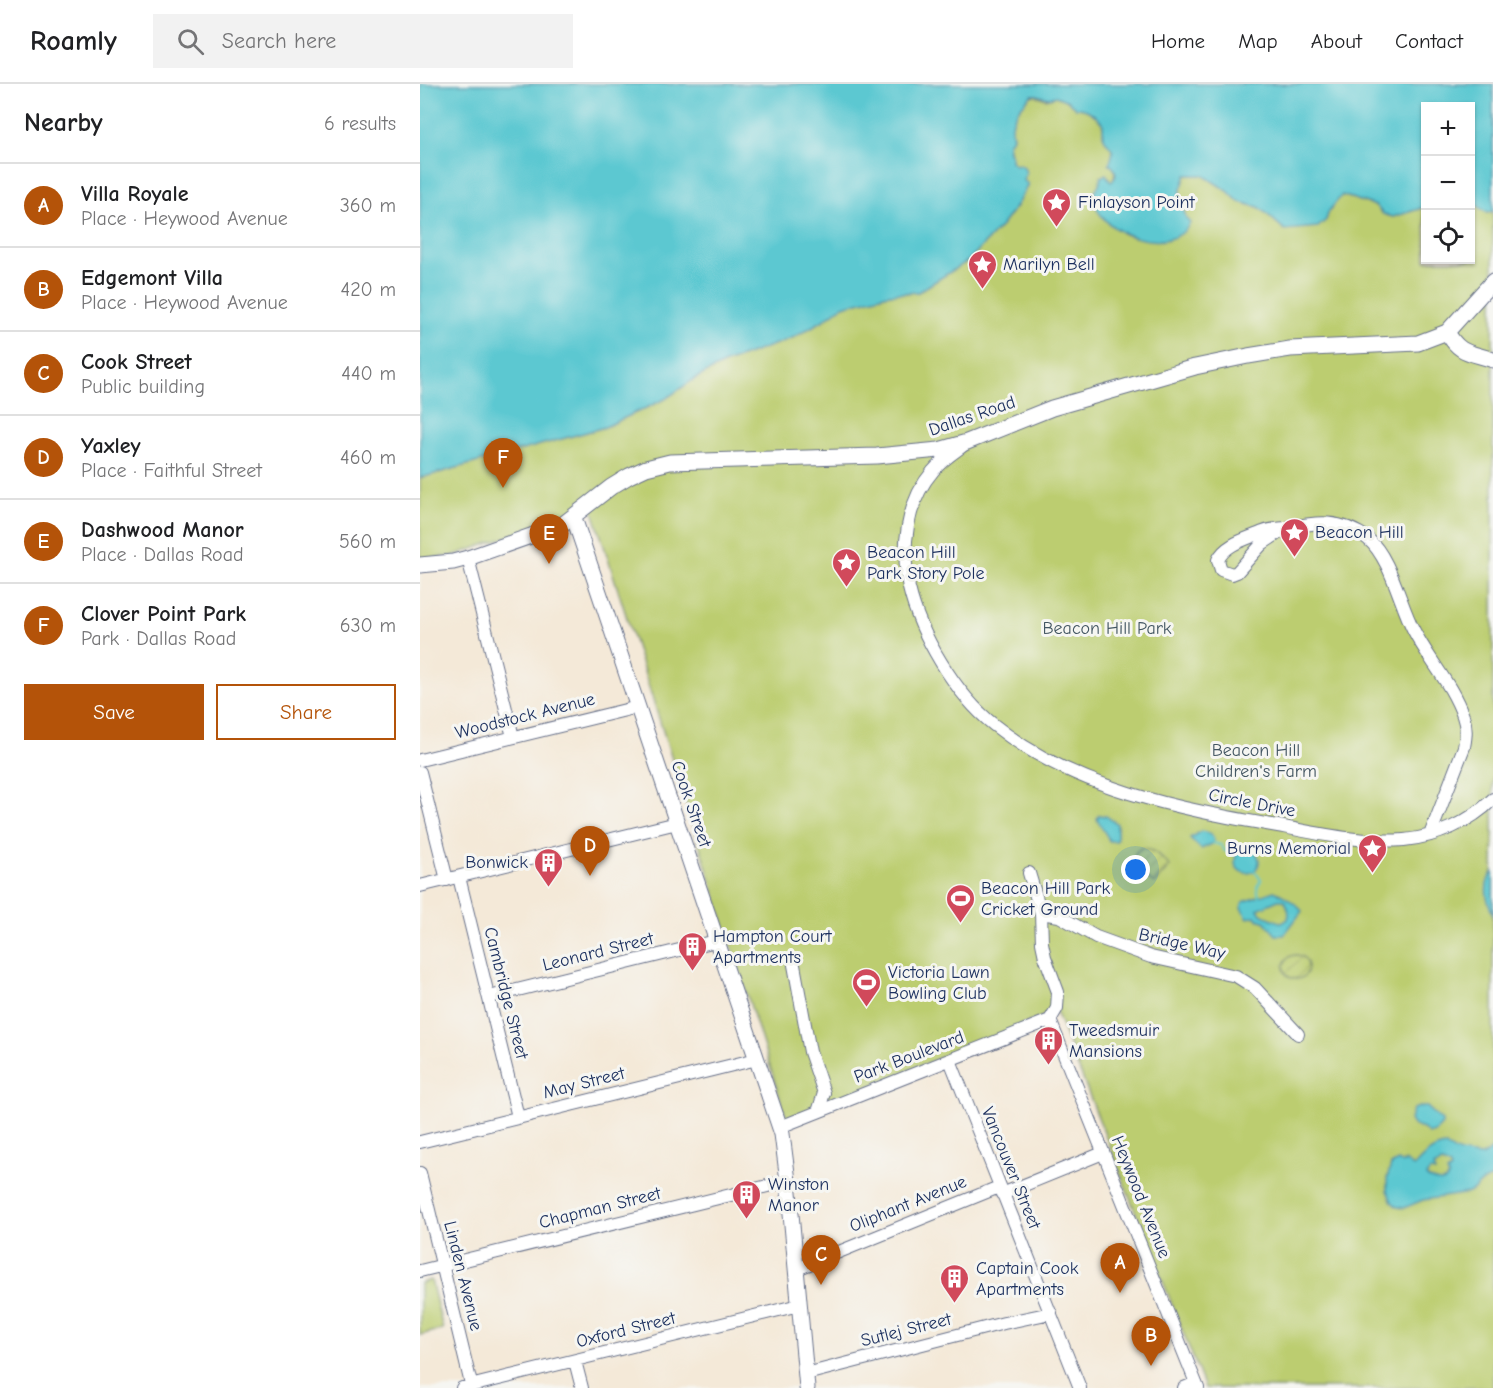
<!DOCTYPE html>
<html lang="en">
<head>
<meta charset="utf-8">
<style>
	body { margin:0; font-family:"Comic Neue",sans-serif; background:#f2f2f2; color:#202124 }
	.controls { position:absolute; right:18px; top:18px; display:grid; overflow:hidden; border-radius:0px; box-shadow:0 2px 4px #0004 }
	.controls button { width:54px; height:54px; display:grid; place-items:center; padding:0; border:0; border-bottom:2px solid #e0e0e0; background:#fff; color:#202124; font:30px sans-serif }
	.you { position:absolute; left:716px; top:786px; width:21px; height:21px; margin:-15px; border:4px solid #fff; border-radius:50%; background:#1a73e8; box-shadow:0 0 0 9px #1a73e833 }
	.badge { display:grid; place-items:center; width:39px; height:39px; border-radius:50%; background:#b45309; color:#fff; font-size:20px; font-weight:700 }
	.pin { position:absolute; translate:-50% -50px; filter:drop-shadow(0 2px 3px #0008) }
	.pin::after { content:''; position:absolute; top:32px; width:21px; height:18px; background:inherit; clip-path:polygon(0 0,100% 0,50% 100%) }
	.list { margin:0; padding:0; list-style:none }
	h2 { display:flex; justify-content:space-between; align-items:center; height:78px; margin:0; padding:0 24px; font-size:26px }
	h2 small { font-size:20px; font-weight:400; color:#757577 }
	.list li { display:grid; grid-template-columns:39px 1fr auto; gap:18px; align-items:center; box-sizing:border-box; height:84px; padding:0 24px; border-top:2px solid #e0e0e0 }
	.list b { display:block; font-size:22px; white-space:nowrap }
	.list p { margin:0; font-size:20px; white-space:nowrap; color:#757577 }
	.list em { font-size:20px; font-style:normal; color:#757577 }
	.actions { display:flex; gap:12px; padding:18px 24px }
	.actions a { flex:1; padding:14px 0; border:2px solid #b45309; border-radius:0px; text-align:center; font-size:21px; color:#b45309 }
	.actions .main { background:#b45309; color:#fff }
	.icon { flex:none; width:33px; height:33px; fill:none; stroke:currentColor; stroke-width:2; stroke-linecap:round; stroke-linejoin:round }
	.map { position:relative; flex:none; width:1073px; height:1304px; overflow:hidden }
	header { display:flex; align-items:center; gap:36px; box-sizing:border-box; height:84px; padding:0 30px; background:#fff; border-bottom:2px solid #e0e0e0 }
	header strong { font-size:28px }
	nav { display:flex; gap:33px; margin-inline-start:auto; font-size:21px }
	.search { width:420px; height:54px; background:#f2f2f2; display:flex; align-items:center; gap:15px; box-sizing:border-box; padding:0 21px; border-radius:0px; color:#757577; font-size:22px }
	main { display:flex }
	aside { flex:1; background:#fff }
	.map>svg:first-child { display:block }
	.park { fill:#bccd70; stroke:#6c7e67; stroke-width:1.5 }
	.garden { fill:url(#garden-furrows); stroke:#6c7e67; stroke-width:1.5 }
	.water { fill:#5bc8d1; stroke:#3b7c98; stroke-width:1.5; fill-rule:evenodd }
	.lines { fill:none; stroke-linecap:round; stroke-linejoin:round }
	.stream { stroke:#5bc8d1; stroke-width:2 }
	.minor-casing { stroke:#677089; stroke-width:14 }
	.major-casing { stroke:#677089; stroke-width:17 }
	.minor { stroke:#fff; stroke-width:12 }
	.major { stroke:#fff; stroke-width:15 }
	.labels { text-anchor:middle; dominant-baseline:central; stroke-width:6; stroke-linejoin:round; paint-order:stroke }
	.poi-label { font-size:18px; fill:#1b2f5e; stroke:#f6f6f2; text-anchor:start }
	.street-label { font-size:18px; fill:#1b2f5e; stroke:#f6f6f2 }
	.park-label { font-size:18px; fill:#435662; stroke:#f6f6f2 }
</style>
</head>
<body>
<header>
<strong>Roamly</strong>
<div class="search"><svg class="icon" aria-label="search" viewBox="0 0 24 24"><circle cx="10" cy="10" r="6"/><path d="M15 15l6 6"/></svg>Search here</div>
<nav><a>Home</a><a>Map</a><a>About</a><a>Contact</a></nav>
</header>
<main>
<aside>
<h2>Nearby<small>6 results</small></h2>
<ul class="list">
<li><span class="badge">A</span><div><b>Villa Royale</b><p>Place · Heywood Avenue</p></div><em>360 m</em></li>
<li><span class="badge">B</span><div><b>Edgemont Villa</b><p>Place · Heywood Avenue</p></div><em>420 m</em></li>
<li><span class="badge">C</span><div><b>Cook Street</b><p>Public building</p></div><em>440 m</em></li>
<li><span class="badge">D</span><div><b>Yaxley</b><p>Place · Faithful Street</p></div><em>460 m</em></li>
<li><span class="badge">E</span><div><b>Dashwood Manor</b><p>Place · Dallas Road</p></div><em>560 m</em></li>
<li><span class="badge">F</span><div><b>Clover Point Park</b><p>Park · Dallas Road</p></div><em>630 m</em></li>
</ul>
<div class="actions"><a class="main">Save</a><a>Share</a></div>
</aside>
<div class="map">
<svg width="1073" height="1304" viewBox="0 0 1073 1304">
	<defs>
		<pattern id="garden-furrows" width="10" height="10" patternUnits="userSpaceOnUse" patternTransform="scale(1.5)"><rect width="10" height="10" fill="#bccd70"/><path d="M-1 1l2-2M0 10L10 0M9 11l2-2" fill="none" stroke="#a1b063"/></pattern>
	</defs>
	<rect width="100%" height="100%" fill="#f6f6f2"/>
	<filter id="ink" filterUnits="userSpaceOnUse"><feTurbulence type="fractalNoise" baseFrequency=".0167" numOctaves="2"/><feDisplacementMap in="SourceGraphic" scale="12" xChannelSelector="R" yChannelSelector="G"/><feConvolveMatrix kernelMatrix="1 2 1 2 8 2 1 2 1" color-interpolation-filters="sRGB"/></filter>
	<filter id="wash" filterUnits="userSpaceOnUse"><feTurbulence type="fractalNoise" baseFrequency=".008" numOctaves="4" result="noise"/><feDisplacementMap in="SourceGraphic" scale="24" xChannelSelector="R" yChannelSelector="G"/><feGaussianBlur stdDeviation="1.35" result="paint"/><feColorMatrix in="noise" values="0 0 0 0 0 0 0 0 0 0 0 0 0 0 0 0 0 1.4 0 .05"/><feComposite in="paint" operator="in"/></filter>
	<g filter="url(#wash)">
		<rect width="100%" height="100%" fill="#f4e9d8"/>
		<!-- park -->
		<path class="park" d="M615,11l11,4 10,-3 12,5 8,7c13,0 19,7 27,16 1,16 7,15 10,27 2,8 4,26 -2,32l-3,-4 -10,9 -4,6v5l6,14 24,21 19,5 33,-3 10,-18 -7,-23 6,-20h18l25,16 11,11 20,5 26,23 41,-10 3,-9 12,-16 35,11 7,8 10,3 32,-10 1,53h44l1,-63 16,16 6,-2v1177h-288l-149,-377 -269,109 -198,-621 -26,19 -111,38 -32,3v-81l185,-51 60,-28 31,-21 29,-15 67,-25 30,-17 20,-15 46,-12 30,-2 50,-31 34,-36 14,-19 12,-22 -5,-3 1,-6 -13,-14 -3,-18 5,-6c-5,-19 6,-29 18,-41z
			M11,1196l12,49 -23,6v-52z"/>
		<!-- garden -->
		<path class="garden" d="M721,764c12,-1 20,10 29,18l-16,18c-10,-7 -17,-18 -19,-31z
			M864 883a12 12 0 1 1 24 0a12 12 0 1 1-24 0Z"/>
		<!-- water -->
		<path class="water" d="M0,0h1073v127l-6,2 -13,-10v-3l-3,-3 -1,-91h-44l-1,101 -32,10 -10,-3 -7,-8 -34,-11 -13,16 -3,9 -8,7 -33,3 -26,-23 -20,-5 -11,-11 -25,-16h-17l-7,20 7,23 4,5c-16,34 -92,14 -96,-25 -1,-8 7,-13 7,-21l5,-3 5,8c7,-6 6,-13 -2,-18 9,-21 -1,-13 -6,-29 0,-3 0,-7 0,-11 -8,-9 -14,-16 -27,-16l-8,-7 -12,-5c-13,5 -15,-3 -24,-1 -13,13 -24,24 -19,42l-5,6 1,9 2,3v6l4,4 4,-1 5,3 2,6 -3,7 5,4 -12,22 -14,19 -34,36 -50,31 -30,2 -45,12 -21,15 -30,17 -67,25 -29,15 -31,21 -60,28 -185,51z
			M679,731l7,1 11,8v13l-1,4h-7c-3,-9 -10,-15 -12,-23z
			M782,747l9,3 3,6 -2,4 -11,5 -11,-11z
			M815 777a12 12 0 1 1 24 0a12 12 0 1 1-24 0Z
			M1073,788v43c-6,-14 -11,-30 0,-43z
			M854,807c8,3 23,13 28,20l-18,24h-8l-12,-14 -7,-2 -2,-3 -7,2 -7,-10 2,-6zM858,816h6c4,6 6,12 4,19l-6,4 -21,-9 -3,-5z
			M1000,1023h7l15,14v4l-7,7 -7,2 -3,-4 -12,-5 -3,-5 3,-11z
			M1026,1062c7,7 24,9 34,10 5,0 9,-4 13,-8v29c-16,5 -11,9 -24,16l-46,7 -19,8 -7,-1 -5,-5 -5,-12v-12l4,-13 7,-4 3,2 5,-2 8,6c8,-10 19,-20 32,-21zM1022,1079l8,4 1,3 -4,2 2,5c-5,8 -13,4 -20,2l-3,-3 4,-5 5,1 -2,-5z"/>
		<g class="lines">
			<!-- stream -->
			<path class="stream" d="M793,759l8,2 4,6 11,4
				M834,786l7,10 -4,7 2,10"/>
		</g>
	</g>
	<g filter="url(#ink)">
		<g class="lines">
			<defs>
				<path id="minor" d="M544,361c-11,8 -23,16 -31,26 -27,31 -32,78 -24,117 11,47 47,107 85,137 80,64 186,84 284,101 41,8 83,17 126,14 33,-3 66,-18 89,-41
					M866,444l-24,16 -25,28 -5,2 -11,-4 -3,-10c7,-16 29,-21 45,-28 8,-3 14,-3 22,-4 31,-6 56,-10 83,11 22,18 32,65 45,90 15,30 39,55 50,87 4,11 3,20 1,31l-34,88
					M48,474l45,179
					M0,676l218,-53
					M0,688l27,108
					M609,789l12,40 1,30 3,14 13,35 -1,16 -7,12
					M39,793l59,240
					M0,802l257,-63
					M621,829l18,3 37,21 55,20 85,19 19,12 43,46
					M374,881l16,87 14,41 -6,19
					M69,913l227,-56
					M630,936l148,368
					M530,976l130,328
					M360,1043l270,-107
					M0,1058l337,-83
					M0,1089l52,215
					M582,1110l101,-41
					M377,1185l202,-82
					M0,1187l368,-90
					M155,1277l7,27
					M386,1290l198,-51 47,-10
					M42,1304l337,-83
					M764,1304l12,-5"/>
				<path id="major" d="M1027,248c13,23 23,20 46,28
					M154,434l208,616 6,47 19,207
					M0,481l33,-3 15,-4 94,-33 49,-38 18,-11 17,-8 24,-6 207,-6 62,-6 28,-8 85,-34 143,-41 53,-11 42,-7 128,-6 29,-11 46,-51"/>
			</defs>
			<!-- minor casing -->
			<use href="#minor" class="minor-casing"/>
			<!-- major casing -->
			<use href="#major" class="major-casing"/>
			<!-- minor -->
			<use href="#minor" class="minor"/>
			<!-- major -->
			<use href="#major" class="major"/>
		</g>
	</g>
	<!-- icons -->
	<defs>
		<symbol id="sight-pin" viewBox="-11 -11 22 30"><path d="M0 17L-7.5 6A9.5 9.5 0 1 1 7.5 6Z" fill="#d1495b" stroke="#f6f6f2"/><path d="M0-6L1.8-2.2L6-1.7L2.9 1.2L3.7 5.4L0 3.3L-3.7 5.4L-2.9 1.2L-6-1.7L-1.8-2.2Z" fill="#fff"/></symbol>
		<symbol id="building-pin" viewBox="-11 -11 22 30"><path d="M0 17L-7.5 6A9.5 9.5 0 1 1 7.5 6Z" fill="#d1495b" stroke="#f6f6f2"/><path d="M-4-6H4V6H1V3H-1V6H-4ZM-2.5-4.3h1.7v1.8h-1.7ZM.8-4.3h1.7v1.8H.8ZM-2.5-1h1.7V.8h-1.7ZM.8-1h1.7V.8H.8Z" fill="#fff"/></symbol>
		<symbol id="stadium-pin" viewBox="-11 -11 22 30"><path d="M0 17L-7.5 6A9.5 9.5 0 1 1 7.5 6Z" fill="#d1495b" stroke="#f6f6f2"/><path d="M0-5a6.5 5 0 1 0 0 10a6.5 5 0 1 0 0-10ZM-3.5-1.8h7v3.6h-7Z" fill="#fff"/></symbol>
	</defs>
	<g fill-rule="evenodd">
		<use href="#sight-pin" x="620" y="102" width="33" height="45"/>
		<use href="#sight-pin" x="546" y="164" width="33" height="45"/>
		<use href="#sight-pin" x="858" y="432" width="33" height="45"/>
		<use href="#sight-pin" x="410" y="462" width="33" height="45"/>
		<use href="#sight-pin" x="936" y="748" width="33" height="45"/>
		<use href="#building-pin" x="112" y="762" width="33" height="45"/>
		<use href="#stadium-pin" x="524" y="798" width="33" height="45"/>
		<use href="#building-pin" x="256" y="846" width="33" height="45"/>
		<use href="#stadium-pin" x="430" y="882" width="33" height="45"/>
		<use href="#building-pin" x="612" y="940" width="33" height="45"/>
		<use href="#building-pin" x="310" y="1094" width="33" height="45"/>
		<use href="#building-pin" x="518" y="1178" width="33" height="45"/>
	</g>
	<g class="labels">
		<!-- poi labels -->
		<g class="poi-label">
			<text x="658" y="118">Finlayson Point</text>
			<text x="583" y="180">Marilyn Bell</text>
			<text x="895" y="448">Beacon Hill</text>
			<text x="447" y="468">Beacon Hill<tspan x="447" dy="21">Park Story Pole</tspan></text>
			<text x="931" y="764" text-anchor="end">Burns Memorial</text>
			<text x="108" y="778" text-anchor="end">Bonwick</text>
			<text x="561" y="804">Beacon Hill Park<tspan x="561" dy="21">Cricket Ground</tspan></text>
			<text x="293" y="852">Hampton Court<tspan x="293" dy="21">Apartments</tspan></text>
			<text x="468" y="888">Victoria Lawn<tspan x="468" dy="21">Bowling Club</tspan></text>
			<text x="649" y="946">Tweedsmuir<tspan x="649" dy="21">Mansions</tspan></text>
			<text x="348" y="1100">Winston<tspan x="348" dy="21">Manor</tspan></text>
			<text x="556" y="1184">Captain Cook<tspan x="556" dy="21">Apartments</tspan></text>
		</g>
		<!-- street labels -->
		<g class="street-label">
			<text transform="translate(552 332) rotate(-19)">Dallas Road</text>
			<text transform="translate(105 632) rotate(-14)">Woodstock Avenue</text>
			<text transform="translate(832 719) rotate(11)">Circle Drive</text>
			<text transform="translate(271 720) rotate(71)">Cook Street</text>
			<text transform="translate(762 860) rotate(13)">Bridge Way</text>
			<text transform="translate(178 868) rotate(-14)">Leonard Street</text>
			<text transform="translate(86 909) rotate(76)">Cambridge Street</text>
			<text transform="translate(489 973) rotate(-21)">Park Boulevard</text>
			<text transform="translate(164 999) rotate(-14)">May Street</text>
			<text transform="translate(591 1084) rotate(68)">Vancouver Street</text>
			<text transform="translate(721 1113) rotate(68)">Heywood Avenue</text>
			<text transform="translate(488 1120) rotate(-22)">Oliphant Avenue</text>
			<text transform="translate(180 1124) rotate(-14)">Chapman Street</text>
			<text transform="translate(43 1192) rotate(76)">Linden Avenue</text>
			<text transform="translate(206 1246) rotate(-14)">Oxford Street</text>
			<text transform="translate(486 1246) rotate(-14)">Sutlej Street</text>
		</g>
		<!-- park labels -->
		<g class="park-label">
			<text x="687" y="544">Beacon Hill Park</text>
			<text x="836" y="666">Beacon Hill<tspan x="836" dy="21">Children's Farm</tspan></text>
		</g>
	</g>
</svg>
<div class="controls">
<button>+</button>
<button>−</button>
<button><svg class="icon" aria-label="locate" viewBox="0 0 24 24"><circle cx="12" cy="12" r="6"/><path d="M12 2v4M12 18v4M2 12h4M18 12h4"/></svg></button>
</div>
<div class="you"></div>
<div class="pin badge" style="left:700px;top:1209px">A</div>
<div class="pin badge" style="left:731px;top:1282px">B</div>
<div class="pin badge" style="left:401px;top:1201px">C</div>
<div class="pin badge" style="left:170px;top:792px">D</div>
<div class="pin badge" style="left:129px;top:480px">E</div>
<div class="pin badge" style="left:83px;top:404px">F</div>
</div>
</main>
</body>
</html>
